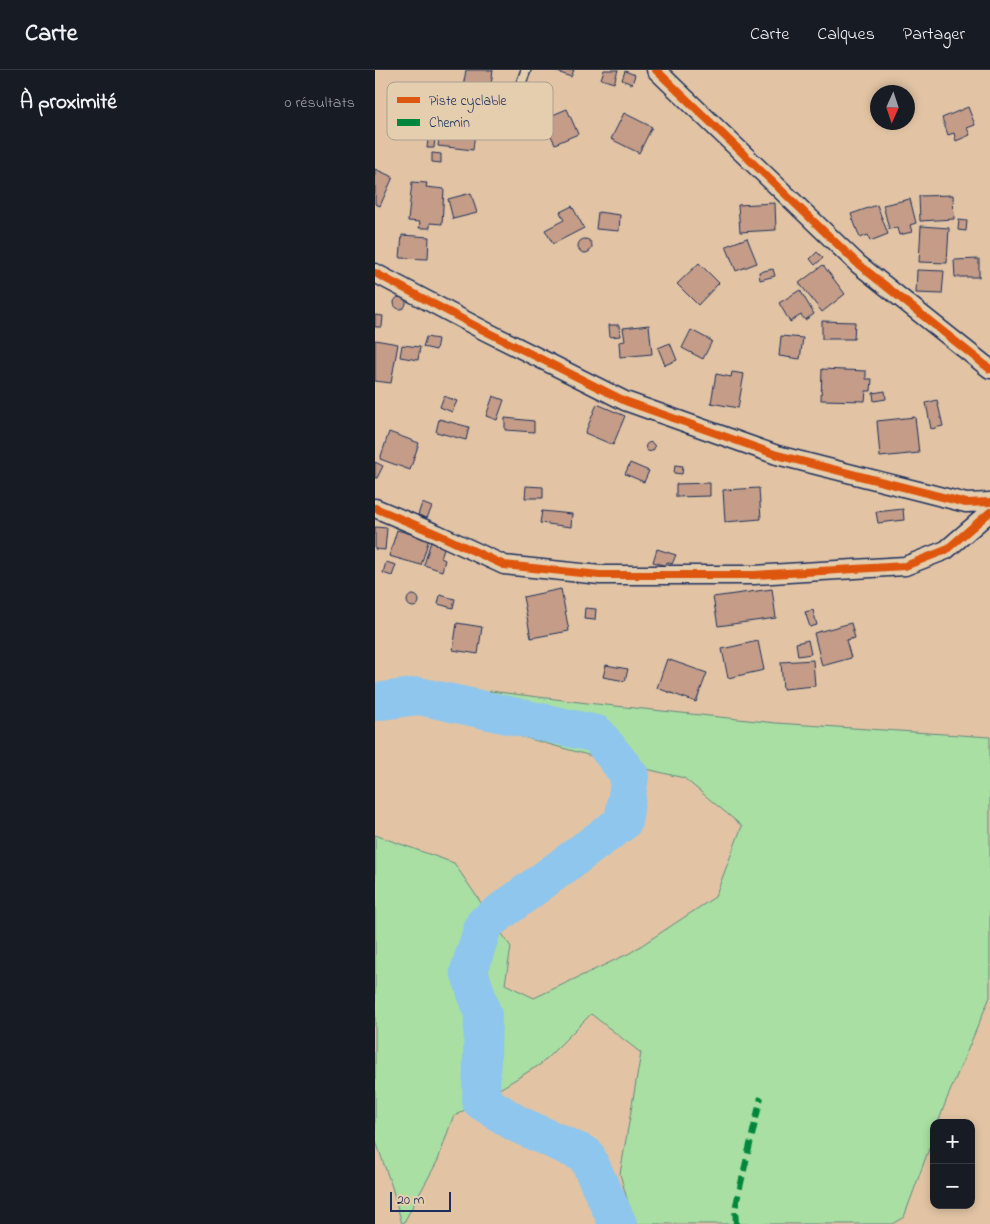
<!DOCTYPE html>
<html lang="fr">
<head>
<meta charset="utf-8">
<style>
	body { margin:0; font-family:"Indie Flower",sans-serif; background:#242831; color:#f1f3f6 }
	.controls { position:absolute; right:15px; bottom:15px; display:grid; overflow:hidden; border-radius:10px; box-shadow:0 2px 8px #0003 }
	.controls button { width:45px; height:45px; display:grid; place-items:center; padding:0; border:0; border-bottom:1px solid #363941; background:#171b24; color:#f1f3f6; font:25px sans-serif }
	.compass { position:absolute; left:495px; top:15px; width:45px; height:45px; border-radius:50%; background:#171b24; box-shadow:0 2px 8px #0003; rotate:183deg }
	.scale { position:absolute; left:15px; bottom:12px; width:61px; box-sizing:border-box; padding-left:5px; border:2px solid #1b2f5e; border-top:0; font-size:14px; line-height:18px; white-space:nowrap; color:#1b2f5e; -webkit-text-stroke:4px #e5ceae; paint-order:stroke }
	.list { margin:0; padding:0; list-style:none }
	h2 { display:flex; justify-content:space-between; align-items:center; height:65px; margin:0; padding:0 20px; font-size:21px }
	h2 small { font-size:16px; font-weight:400; color:#9ea1a6 }
	.map { position:relative; flex:none; width:615px; height:1154px; overflow:hidden }
	header { display:flex; align-items:center; gap:30px; box-sizing:border-box; height:70px; padding:0 25px; background:#171b24; border-bottom:1px solid #363941 }
	header strong { font-size:24px }
	nav { display:flex; gap:28px; margin-inline-start:auto; font-size:18px }
	main { display:flex }
	aside { flex:1; background:#171b24 }
	.map>svg:first-child { display:block }
	.green { fill:#a9dfa2; stroke:#628780 }
	.lines { fill:none; stroke-linecap:round; stroke-linejoin:round }
	.river { stroke:#8fc6ed; stroke-width:38 }
	.building { fill:#c49c87; stroke:#1b2f5e }
	.lane-casing { stroke:#1b2f5e; stroke-width:12 }
	.street-casing { stroke:#1b2f5e; stroke-width:21 }
	.lane { stroke:#e5ceae; stroke-width:9 }
	.street { stroke:#e5ceae; stroke-width:18 }
	.quiet { stroke:#00873e; stroke-width:6; stroke-dasharray:12 6; stroke-linecap:butt }
	.cycleway-casing { stroke:#e5ceae; stroke-width:11 }
	.cycleway { stroke:#de5710; stroke-width:8 }
	.key { fill:#e5ceae; stroke:#a89e96; stroke-width:1 }
	.key-label { font-size:14px; fill:#1b2f5e }
</style>
</head>
<body>
<header>
<strong>Carte</strong>
<nav><a>Carte</a><a>Calques</a><a>Partager</a></nav>
</header>
<main>
<aside>
<h2>À proximité<small>0 résultats</small></h2>
<ul class="list">
</ul>
</aside>
<div class="map">
<svg width="615" height="1154" viewBox="0 0 615 1154">
	<rect width="100%" height="100%" fill="#e2c4a4"/>
	<filter id="ink" filterUnits="userSpaceOnUse"><feTurbulence type="fractalNoise" baseFrequency=".02" numOctaves="2"/><feDisplacementMap in="SourceGraphic" scale="10" xChannelSelector="R" yChannelSelector="G"/><feConvolveMatrix kernelMatrix="1 2 1 2 8 2 1 2 1" color-interpolation-filters="sRGB"/></filter>
	<g filter="url(#ink)">
		<!-- green -->
		<path class="green" d="M115,621l97,12 189,20 214,14v260l-44,104 -8,22h-4v12l-30,82 -12,7h-258l-14,-50 21,-121 -50,-39 -50,50 -88,53 -15,43 -35,64h-1l-10,-37 -17,-48v-304l79,28 57,84 -6,37 29,14 96,-45 85,-56 27,-71 -58,-48 -96,-23 -120,-33z"/>
		<g class="lines">
			<!-- river -->
			<path class="river" d="M0,632l44,-6 178,38 33,42 -7,46 -139,102 -15,47 14,44 -2,86 36,23 69,31 32,69"/>
		</g>
		<!-- building -->
		<path class="building" d="M91,0h27l-3,21 -27,-4z
			M177,0h22l-3,7z
			M229,0h14l-4,13 -13,-4z
			M250,1l10,4 -3,9 -10,-4z
			M593,37l7,18 -8,3 3,7 -14,6 -2,-8 -6,2 -6,-17z
			M67,39l35,4 -4,37 -35,-4z
			M192,39l11,25 -23,10 -12,-25z
			M249,43l28,14 -13,26 -28,-14z
			M53,68h7l-1,10h-7z
			M57,83l9,1v9l-9,-1z
			M0,99l18,8 -13,29 -5,-2z
			M37,112l15,1 -1,4 18,2 -2,35 -12,-1v5h-11l1,-6 -12,-1z
			M96,123l6,20 -24,6 -5,-20z
			M578,125l1,24 -34,2 -1,-25z
			M535,129l6,24 -6,2 2,7 -13,3 -2,-7 -8,1 -6,-24z
			M400,133l1,27 -36,2 -2,-27z
			M502,135l11,29 -18,7 -2,-6 -8,3 -9,-24z
			M197,136l12,22 -31,16 -8,-14 19,-10 -4,-8z
			M223,142l22,3 -1,16 -23,-2z
			M584,150l8,1 -1,10 -8,-1z
			M546,156l28,2 -2,35 -28,-1z
			M27,165l27,2 -1,22 -28,-1z
			M372,168l10,25 -21,8 -10,-25z
			M203 176a7 7 0 1 1 14 0a7 7 0 1 1-14 0Z
			M442,182l6,6 -8,7 -5,-6z
			M604,189v18h-24l-1,-17z
			M324,193l20,20 -21,22 -21,-21z
			M448,195l22,29 -23,18 -23,-29z
			M398,199l2,7 -15,4 -1,-8z
			M542,200l27,1 -2,23 -26,-1z
			M425,220l14,24 -9,6 -4,-5 -11,7 -11,-19z
			M19 233a6 6 0 1 1 12 0a6 6 0 1 1-12 0Z
			M0,245l8,1 -1,11h-7z
			M447,251l33,1 -1,17h-32z
			M234,255h10l1,11 -10,1z
			M274,255l3,29 -32,3 -1,-15 6,-1 -2,-13z
			M316,260l21,11 -9,18 -21,-11z
			M406,266l22,2 -3,21 -21,-3z
			M51,267l12,2 -2,11 -13,-3z
			M0,270l23,4 -7,39 -16,-2z
			M295,273l7,17 -12,5 -7,-17z
			M27,275l18,2 -2,13 -18,-3z
			M447,299l44,2v8h6l-1,12h-5l-1,10 -44,-1z
			M357,302l12,2 -6,34 -27,-5 5,-29 15,3z
			M510,321l1,8 -12,2 -1,-8z
			M69,326l13,5 -5,11 -12,-5z
			M118,326l11,4 -7,20 -11,-4z
			M562,330l6,26 -12,3 -5,-26z
			M222,334l28,12 -12,29 -28,-12z
			M540,347l4,36 -39,4 -3,-36z
			M130,348l29,3v11l-29,-2z
			M64,349l30,8 -3,13 -30,-8z
			M14,362l30,11 -9,27 -30,-11z
			M270.5 377a4.5 4.5 0 1 1 9 0a4.5 4.5 0 1 1-9 0Z
			M0,392l8,4 -6,12h-2z
			M255,393l19,8 -5,11 -19,-8z
			M300,395l8,1 -1,8 -8,-1z
			M335,413v13l-34,1v-13z
			M151,416l17,1v11h-18z
			M384,418l2,31 -36,3 -2,-32z
			M47,433l10,4 -5,11 -9,-3z
			M528,439l1,11 -26,3 -2,-11z
			M167,441l30,3 -1,13 -31,-4z
			M0,457l12,1 -2,22 -10,-1z
			M22,460l32,9 -8,26 -32,-9z
			M56,471l14,4 -4,13 4,2 -3,11 -18,-6z
			M282,479l19,6 -4,9 -5,-2 -1,4 -13,-4z
			M11,492l10,3 -4,11 -9,-3z
			M186,519l8,42 -38,7 -8,-41z
			M397,519l4,29 -58,8 -5,-29z
			M65,525l15,4 -2,9 -15,-4z
			M32 531a6 6 0 1 1 12 0a6 6 0 1 1-12 0Z
			M210,538l11,1 -1,11 -11,-1z
			M438,540l4,15 -7,2 -5,-15z
			M82,553l25,4 -4,27 -25,-4z
			M476,553l4,15 -9,2 5,18 -29,8 -8,-33z
			M433,570l3,14 -13,2 -2,-13z
			M383,571l6,29 -36,8 -6,-29z
			M292,589l40,14 -11,29 -39,-14z
			M438,590l2,26 -32,3 -2,-27z
			M231,595l22,4 -3,12 -22,-4z"/>
		<g class="lines">
			<defs>
				<path id="lane" d="M136,40l15,-40"/>
				<path id="street" d="M281,0l202,194 132,105
					M0,203l110,58 140,70 152,54 189,48 24,-1
					M0,438l62,26 67,31 96,10h154l151,-9 41,-16 44,-38"/>
			</defs>
			<!-- lane casing -->
			<use href="#lane" class="lane-casing"/>
			<!-- street casing -->
			<use href="#street" class="street-casing"/>
			<!-- lane -->
			<use href="#lane" class="lane"/>
			<!-- street -->
			<use href="#street" class="street"/>
			<!-- quiet -->
			<path class="quiet" d="M361,1154l-1,-15 26,-112"/>
			<defs>
				<path id="cycleway" d="M281,0l202,194 132,105
					M0,203l110,58 140,70 152,54 189,48 24,-1
					M0,438l62,26 67,31 96,10h154l151,-9 41,-16 44,-38"/>
			</defs>
			<!-- cycleway casing -->
			<use href="#cycleway" class="cycleway-casing"/>
			<!-- cycleway -->
			<use href="#cycleway" class="cycleway"/>
		</g>
	</g>
	<!-- legend -->
	<rect x="12" y="12" width="166" height="58" rx="8" class="key"/>
	<rect x="22" y="27" width="23" height="6" fill="#de5710"/>
	<rect x="22" y="49" width="23" height="7" fill="#00873e"/>
	<g class="key-label">
		<text x="54" y="35">Piste cyclable</text>
		<text x="54" y="57">Chemin</text>
	</g>
</svg>
<div class="controls">
<button>+</button>
<button>−</button>
</div>
<svg class="compass" viewBox="-18 -18 36 36"><path d="M0-13l5 13h-10z" fill="#e53935"/><path d="M0 13l5-13h-10z" fill="#9ea1a6"/></svg>
<div class="scale">20 m</div>
</div>
</main>
</body>
</html>
